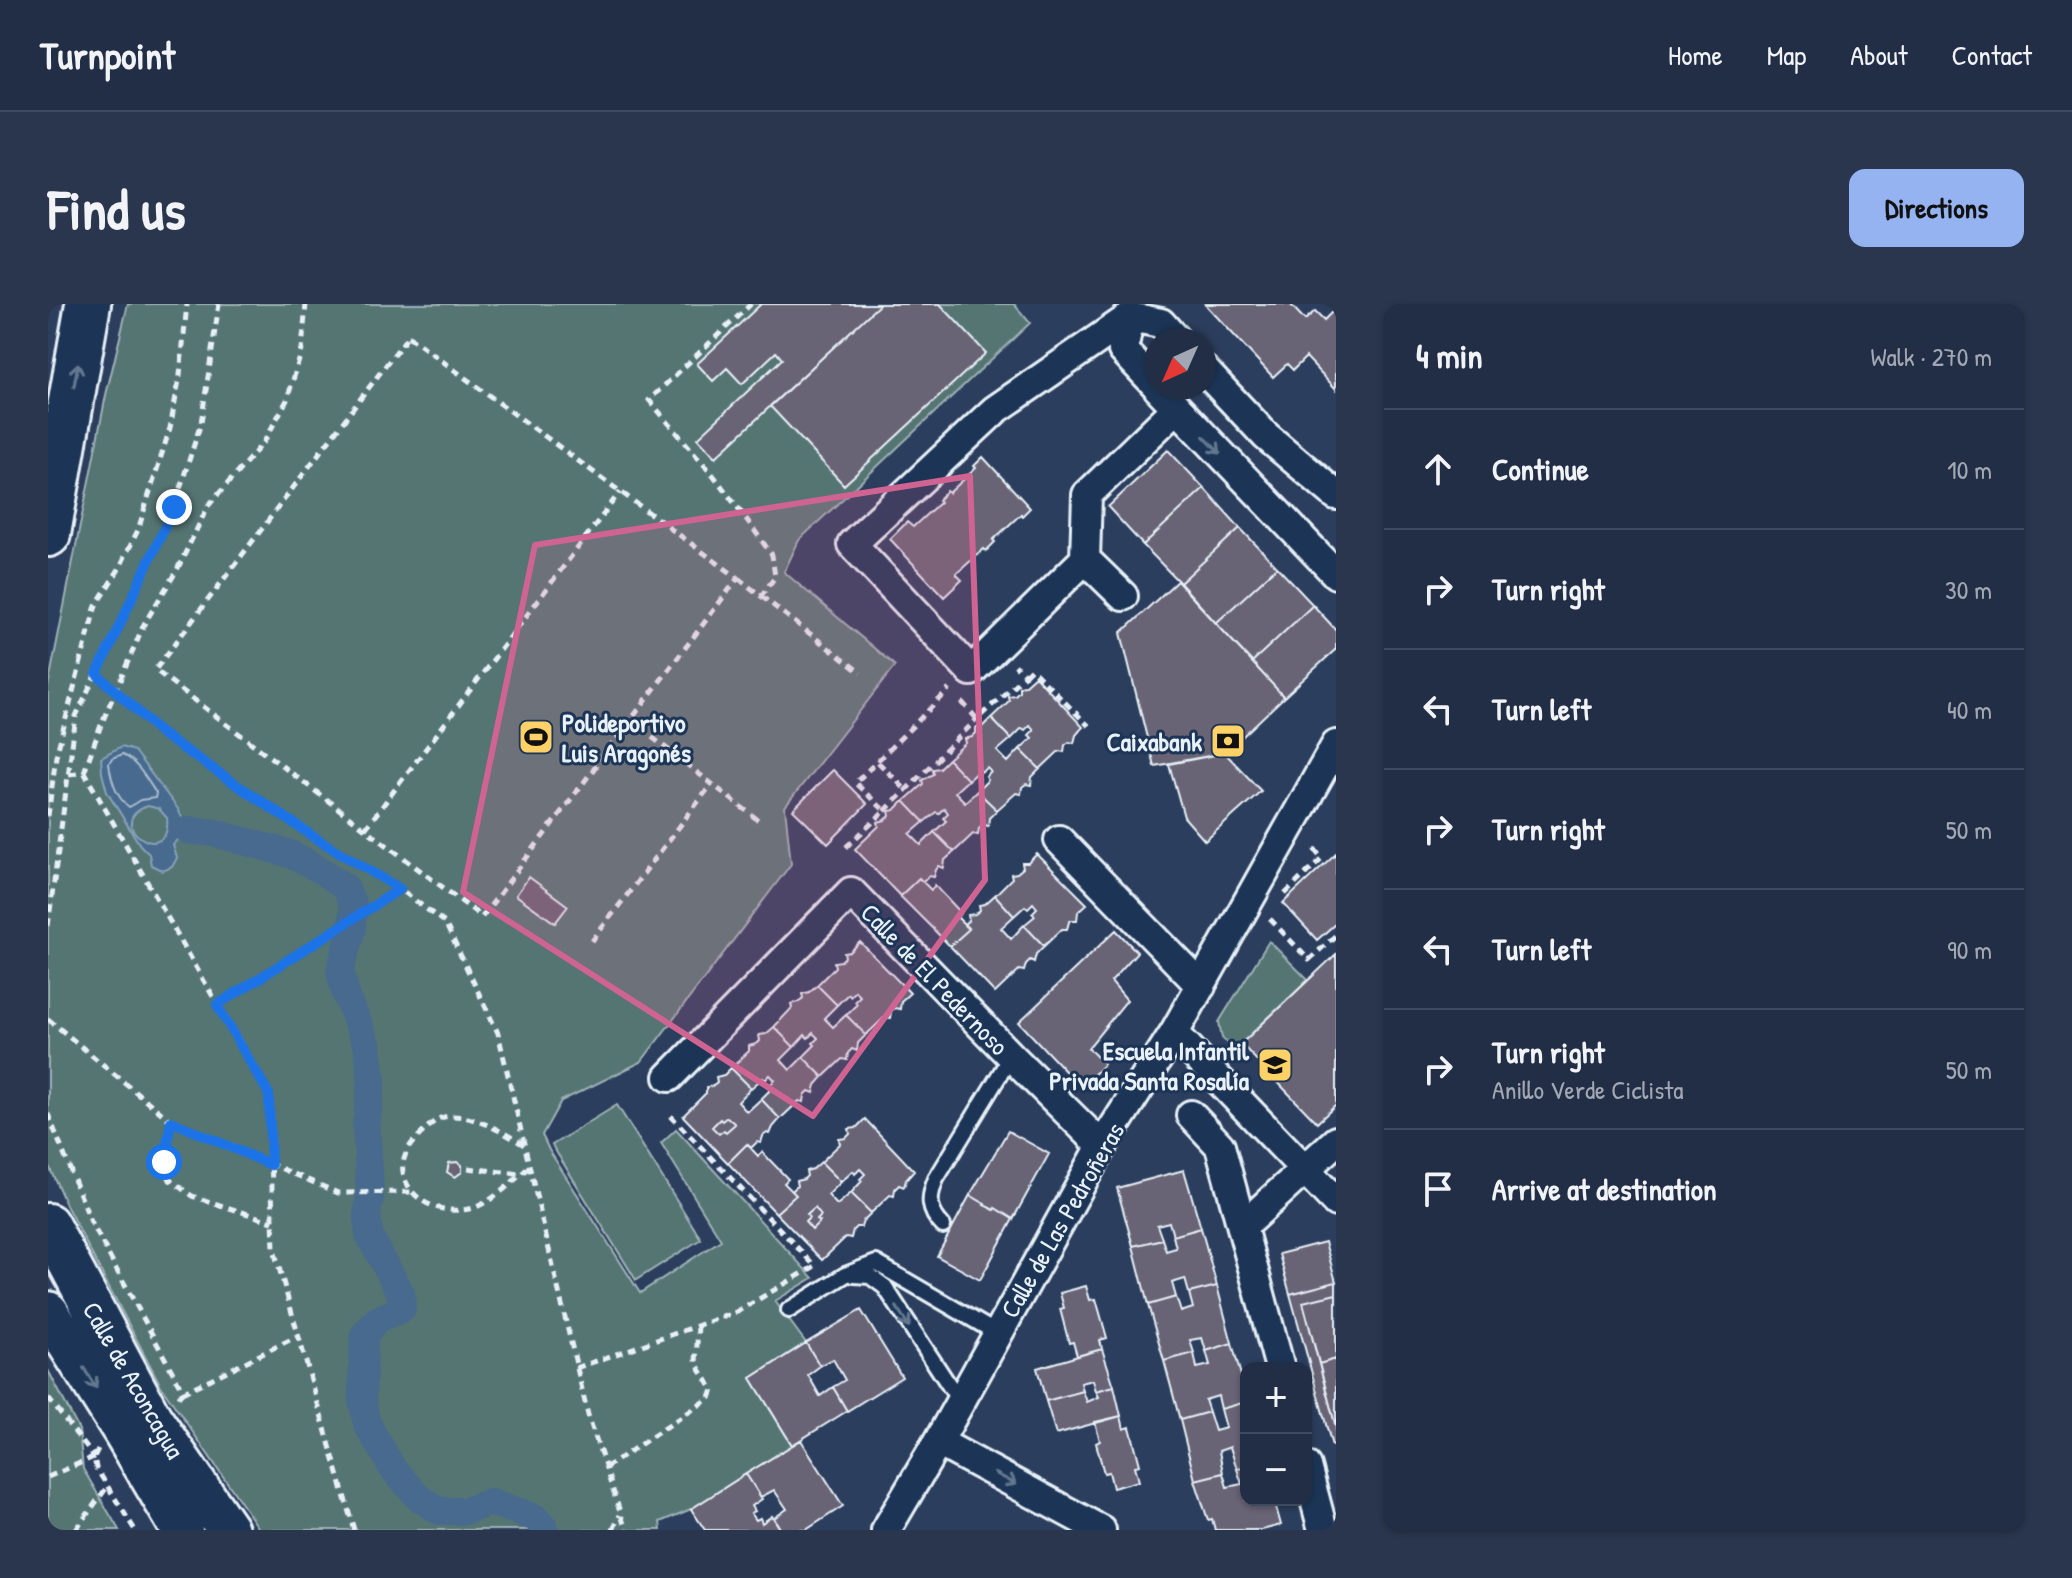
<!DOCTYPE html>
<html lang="en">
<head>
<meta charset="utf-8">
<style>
	body { margin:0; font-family:"Patrick Hand",sans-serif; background:#29364d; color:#f1f3f6 }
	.controls { position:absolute; right:24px; bottom:24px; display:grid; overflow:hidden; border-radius:16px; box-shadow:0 2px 6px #0004 }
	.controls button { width:72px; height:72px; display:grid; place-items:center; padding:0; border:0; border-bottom:2px solid #3e4a5f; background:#212e46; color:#f1f3f6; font:40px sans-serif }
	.compass { position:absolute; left:1096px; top:24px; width:72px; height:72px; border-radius:50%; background:#212e46; box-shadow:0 2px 6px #0004; rotate:225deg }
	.stop { position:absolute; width:24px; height:24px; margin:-18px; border:6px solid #1a73e8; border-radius:50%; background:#fff }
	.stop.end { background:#1a73e8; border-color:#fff; box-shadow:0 2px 8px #0008 }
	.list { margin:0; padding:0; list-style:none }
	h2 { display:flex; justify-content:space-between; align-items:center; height:104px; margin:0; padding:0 32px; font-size:34px }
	h2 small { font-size:26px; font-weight:400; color:#a2a8b3 }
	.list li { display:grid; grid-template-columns:52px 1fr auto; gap:24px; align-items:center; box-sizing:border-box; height:120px; padding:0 32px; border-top:2px solid #3e4a5f }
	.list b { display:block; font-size:30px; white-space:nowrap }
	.list p { margin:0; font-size:26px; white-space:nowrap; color:#a2a8b3 }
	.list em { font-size:26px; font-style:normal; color:#a2a8b3 }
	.icon { flex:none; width:44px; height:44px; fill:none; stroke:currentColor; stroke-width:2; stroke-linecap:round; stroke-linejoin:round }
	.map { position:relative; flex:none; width:1288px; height:1226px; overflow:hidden; border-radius:16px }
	header { display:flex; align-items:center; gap:48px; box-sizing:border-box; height:112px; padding:0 40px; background:#212e46; border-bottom:2px solid #3e4a5f }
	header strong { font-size:38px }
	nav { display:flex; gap:44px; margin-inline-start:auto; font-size:28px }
	.intro { display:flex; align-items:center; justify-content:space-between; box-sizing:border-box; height:192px; padding:0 48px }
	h1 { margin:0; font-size:56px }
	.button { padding:20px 36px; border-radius:16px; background:#95b2f1; color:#111; font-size:28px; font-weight:700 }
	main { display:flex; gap:48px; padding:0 48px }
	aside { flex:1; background:#212e46; border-radius:16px; box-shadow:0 2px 6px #0004 }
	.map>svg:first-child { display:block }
	.green { fill:#557473; stroke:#9eb2b6; stroke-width:2 }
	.water { fill:#476b8e; stroke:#87a1b8; stroke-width:2; fill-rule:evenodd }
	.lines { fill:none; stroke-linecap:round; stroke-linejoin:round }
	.shore { stroke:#a8bbce; stroke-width:2 }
	.canal { stroke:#476b8e; stroke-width:28 }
	.building { fill:#686375; stroke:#e8f1f8; stroke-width:2; fill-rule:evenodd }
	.service-casing { stroke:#e8f1f8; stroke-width:20 }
	.minor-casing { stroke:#e8f1f8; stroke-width:34 }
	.secondary-casing { stroke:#e8f1f8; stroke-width:46 }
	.motorway-casing { stroke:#e8f1f8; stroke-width:50 }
	.path { stroke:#e8f1f8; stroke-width:5; stroke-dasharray:8 6; stroke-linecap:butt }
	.service { stroke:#1d3557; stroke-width:14 }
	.minor { stroke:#1d3557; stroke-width:28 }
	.secondary { stroke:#1d3557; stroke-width:40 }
	.motorway { stroke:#1d3557; stroke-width:44 }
	.oneway { stroke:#64778f }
	.route { stroke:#1a73e8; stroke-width:10 }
	.marked { fill:#cf6492; fill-opacity:0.2; stroke:#cf6492; stroke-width:6; stroke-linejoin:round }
	.labels { text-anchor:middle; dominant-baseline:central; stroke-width:6; stroke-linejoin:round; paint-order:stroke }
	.poi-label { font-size:26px; font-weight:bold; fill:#e8f1f8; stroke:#1d3557; text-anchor:end }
	.street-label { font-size:26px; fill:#e8f1f8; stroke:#1d3557 }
</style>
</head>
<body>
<header>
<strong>Turnpoint</strong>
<nav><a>Home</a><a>Map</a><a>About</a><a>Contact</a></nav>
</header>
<div class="intro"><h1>Find us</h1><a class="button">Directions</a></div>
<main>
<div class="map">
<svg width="1288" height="1226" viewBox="0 0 1288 1226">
	<rect width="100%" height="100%" fill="#2c3e5d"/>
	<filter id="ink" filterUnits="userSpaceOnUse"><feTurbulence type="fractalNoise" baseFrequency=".0125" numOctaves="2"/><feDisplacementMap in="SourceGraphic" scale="16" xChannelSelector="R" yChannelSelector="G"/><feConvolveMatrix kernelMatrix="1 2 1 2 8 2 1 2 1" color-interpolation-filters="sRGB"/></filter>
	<g filter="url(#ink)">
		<!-- green -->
		<path class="green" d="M80,0h886l16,19 -231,217 -15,32 111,94 -110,141 6,57 -150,198 -80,39 -19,34 7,15 91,143 81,-53 -60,-97 15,-14 137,149 -38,23 31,42 -55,35 41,67 -101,64 -31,13 1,8h-401l-99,-144 -94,-179 -19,-43v-477l58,-292z
			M1221,637l39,39 -74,70 -12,-12 -3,-16z
			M569,801l84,134 -65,41 -84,-135z
			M0,1066l31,60 4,39 36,61h-71z"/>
		<!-- water -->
		<path class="water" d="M73,443l13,4 44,58 10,21 -15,15 4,13 -5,9 -9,4 -12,-6 -2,-11 -9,-9 -33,-53 -5,-19 -1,-15zM100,502l11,3 8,9c5,52 -68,5 -19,-12z"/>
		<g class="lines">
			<!-- shore -->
			<path class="shore" d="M74,451c15,6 25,25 34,38l-1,5 -15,2 -11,7c-12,-9 -18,-27 -20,-43l3,-5z"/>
			<!-- canal -->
			<path class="canal" d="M140,526l27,3 75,21 29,15 26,18 8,18 -1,24 -12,42 6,24 22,52 4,33 -6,46 3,44 1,27 -3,18 2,20 32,59 1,15 -25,11 -13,15 -2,65 5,24 26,45 25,28 21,14h26l26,-9 45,16 8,8 1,4"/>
		</g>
		<!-- building -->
		<path class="building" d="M713,0h119l-164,153 -18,-19 84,-79 -6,-7 -34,32 -15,-16 -14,13 -16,-17z
			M832,0h60l46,49 -142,132 -74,-79z
			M1157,0h85l15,16 10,-9 9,9 12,-12v81l-30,-32 -13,13 -6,-6 -14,13z
			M1120,146l36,38 -61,57 -35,-38z
			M935,153l47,51 -8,8 -1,-2 -28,26 2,2 -9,9 -2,-2 -28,25 6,6 -18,17 -54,-58 17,-17 6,5 27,-25 -2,-2 9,-9 2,2 27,-25 -2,-2z
			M1156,184l36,40 -60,55 -37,-38z
			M1192,224l37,39 -61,56 -36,-40z
			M1229,263l36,38 -61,57 -36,-39z
			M1129,277l107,116 -59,56 -71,13 -33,-133z
			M1265,301l23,25v19l-52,48 -32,-35z
			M987,372l48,51 -7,8 -2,8 -5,-1 -4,3 -1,7 -5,-1 -19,18 -20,-20 12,-11 -3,-3 5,-5 -4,-5 -5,5 -3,-2 -11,11 -20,-21 18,-17 -1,-5 7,-1 4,-4v-5l6,-1z
			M943,414l20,21 -14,12 11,11 12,-13 20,20 -8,8 -1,8 -5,-1 -4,3 -1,7 -5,-1 -19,17 -20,-19 11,-11 -2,-3 5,-5 -4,-4 -5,4 -3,-2 -11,10 -20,-21 18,-16 -1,-4 7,-2 4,-4v-5l6,-1z
			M1177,449l36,38 -56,50 -21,-24 -15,-53z
			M900,455l20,21 -13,12 10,10 12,-11 20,19 -8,8 -1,8 -5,-2 -4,4 -1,7 -5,-1 -19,18 -20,-20 12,-11 -3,-3 5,-5 -4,-5 -5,5 -3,-1 -12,10 -20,-21 19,-17 -1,-4 11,-6 -1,-5 7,-1z
			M785,466l34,34 -39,40 -35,-34z
			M856,497l20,21 -14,12 11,11 13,-13 20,20 -9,8 -1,8 -5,-2 -3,4 -2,7 -5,-1 -6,6 -4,-4 -19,18 -45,-47 24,-23 -1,-4 7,-2 5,-4 -1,-5 6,-1z
			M1288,549v70l-19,17 -34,-37z
			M989,550l50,50 -9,8 -1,8h-5l-3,2 -2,7h-5l-18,17 -20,-21 11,-9 -3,-3 5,-5 -4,-5 -5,5 -3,-2 -11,10 -19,-21 17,-17 -1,-4 6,-1 6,-5 -1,-5h6z
			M481,573l39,29 -13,17 -39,-28z
			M871,574l12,12 4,-5 26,28 -4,4 12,12 -19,17 -50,-50z
			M947,591l19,21 -13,12 10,11 13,-14 20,21 -8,8 -2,8 -4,-2 -4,4 -2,7 -5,-1 -24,23 -45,-47 19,-17 -5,-5 5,-4 -1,-5 7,-1 5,-4 -1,-5 6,-1z
			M1068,626l21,22 -26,29 16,19 -39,48 16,16 -23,24 -62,-66z
			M812,638l50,51 -9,8 -1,8 -6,-1 -3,3 -1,7 -5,-1 -19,18 -20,-20 11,-11 -2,-3 5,-5 -5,-5 -5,5 -2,-2 -11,11 -20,-20 18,-18 -1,-5 7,-1 4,-4 -1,-4 6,-1z
			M1288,650v151l-19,18 -76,-79z
			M769,681l20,20 -13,13 9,9 13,-12 20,20 -8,8 -1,8 -5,-2 -4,4 -1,7 -5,-1 -19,18 -20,-20 12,-12 -2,-2 5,-5 -5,-5 -5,5 -3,-3 -11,12 -20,-20 18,-19 -1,-4 7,-2 5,-4 -1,-4 7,-2z
			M726,723l20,20 -13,13 9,10 13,-13 20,20 -7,8 -2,8 -5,-2 -4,4 -1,7 -5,-1 -19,18 -19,-20 11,-11 -2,-3 5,-5 -5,-5 -5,5 -2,-2 -12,10 -20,-20 18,-17v-5l7,-2 4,-3 -1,-6 7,-1z
			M683,764l20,20 -13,14 9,10 14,-13 19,20 -7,8 -3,7 -3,-1 -4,3 -2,7 -4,-1 -6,6 -4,-4 -19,19 -45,-47 23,-23v-6l7,-1 4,-3 -1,-6 8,-2zM679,813l8,7 -9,8 -2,-2 -5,4 -7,-7 8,-8 2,2z
			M679,813l8,7 -9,8 -2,-2 -5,4 -7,-7 8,-8 2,2z
			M817,815l49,52 -8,9 -2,7 -5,-2 -4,4 -1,7 -4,-1 -19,18 -20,-20 11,-12 -2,-2 5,-5 -5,-5 -5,5 -2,-3 -12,11 -20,-20 19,-18 -1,-5 7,-1 4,-4 -1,-5 7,-1z
			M960,827l41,23 -36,65 -18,-11 -1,2 -10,-5 1,-1 -15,-9z
			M699,840l11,12 4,-4 26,27 -4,4 12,12 -20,18 -48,-50z
			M409,858l5,3v7l-7,5 -8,-5 2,-9z
			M773,858l20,20 -13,13 9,10 14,-12 20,20 -8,8 -2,6h-5l-3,3 -2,8 -5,-1 -24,23 -46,-47 20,-18 -4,-4 5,-5 -1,-5 8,-2 3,-3 -1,-5 7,-2zM767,904l6,8 -4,4 3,2 -8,8 -7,-8 4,-4 -2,-3z
			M1136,866l17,58 -28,8 -4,-14 -12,3 5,14 -29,7 -16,-58z
			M922,891l15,9 -1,1 10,5 1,-2 18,11 -33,61 -43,-24z
			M767,904l6,8 -4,4 3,2 -8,8 -7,-8 4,-4 -2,-3z
			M1153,924l16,58 -28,7 -4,-14 -13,4 4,14 -28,8 -15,-59 29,-7 4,12 10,-3 -3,-12z
			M1277,938l11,40 -46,12 -11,-40z
			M1288,978v12l-33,8 33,126v17l-4,1 -42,-152z
			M1038,982l4,14 6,-1 11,39 -7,2 2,9 -25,7 -4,-14 -4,1 -9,-34 4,-1 -4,-15z
			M1169,982l15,57 -26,8 -4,-13 -12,2 4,13 -30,8 -16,-56 28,-8 5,15 12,-4 -4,-15z
			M1288,990v65l-17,5 -16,-62z
			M813,1006l41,67 -55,34 -14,-24 12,-7 -12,-21 -13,7 -14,-23z
			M758,1039l14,23 -12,9 12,21 13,-9 14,24 -55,34 -41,-67z
			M1184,1039l14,51v8l-25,7 -3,-13 -13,4 4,12 -29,8 -16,-59 30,-8 3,15 13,-3 -4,-14z
			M1054,1045l12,37 -18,5 -3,-11 -12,3 2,8 -37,10 -9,-33z
			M1288,1055v69l-17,-64z
			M1066,1082l7,30 -65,18 -10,-33 37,-10 4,11 12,-5 -3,-6z
			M1198,1098v65l-9,2 -7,-22 -11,4 4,22 -28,7 -15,-60 29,-8 6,19 11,-3 -5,-19z
			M1073,1112l3,13 6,-2 10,38 -5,1 4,15 -26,7 -4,-16 -5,1 -8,-30 4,-2 -5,-19z
			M753,1136l42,66 -37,24h-25l-7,-12 13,-9 -13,-19 -13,7 -15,-23z
			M1198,1163v33h28l7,25 -19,5h-47l-3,-11 -4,1 -13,-40 28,-7 4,14 15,-3 -5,-15z
			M698,1170l16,25 -10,7 3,5 -4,2 5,7 4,-2 2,5 10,-7 9,14h-76l-14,-21z"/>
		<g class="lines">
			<defs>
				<path id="service" d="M895,922c-15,-15 -15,-28 -7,-47l75,-123
					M806,971l16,1 15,11 75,115
					M741,1006l56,-35 31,-12 122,71"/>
				<path id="minor" d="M1082,13l-7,33 33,35
					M1156,66l62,66 70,59
					M1110,84l178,186
					M1037,255l2,-64 90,-87
					M1075,292l-38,-37 -114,112 -119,-127 143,-134 135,-93 31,6 15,17
					M1011,536l142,146
					M1126,729l162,169
					M621,773l182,-185 160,164 91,90
					M1143,811l29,31 60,222
					M1195,922l93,-85
					M890,1138l163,88
					M1258,1162l17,64
					M838,1226l52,-88 164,-296 72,-113 162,-288"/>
				<path id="secondary" d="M0,920l103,194 77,112
					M0,1008l76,120 58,98"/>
				<path id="motorway" d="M0,230l40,-230"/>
			</defs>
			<!-- service casing -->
			<use href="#service" class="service-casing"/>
			<!-- minor casing -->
			<use href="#minor" class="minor-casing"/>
			<!-- secondary casing -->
			<use href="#secondary" class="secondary-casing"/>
			<!-- motorway casing -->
			<use href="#motorway" class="motorway-casing"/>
			<!-- path -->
			<path class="path" d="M360,32l330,242 -256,339 -327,-247z
				M690,274l23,18 14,-19 -3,-22 -25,-35 -33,-44 -65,-76 102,-96
				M713,292l100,77
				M49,370l66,61 151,102 86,52 45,34 53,110 90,382 38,115
				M977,371l6,-6 58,57
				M914,398l15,17 48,-44 -10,-10
				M582,416l132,103
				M830,458l28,28
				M36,468l17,-47 43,-101 33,-54 31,-64 56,-64 23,-42 15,-50 4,-46
				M21,470l15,-2 185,322 5,156 80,280
				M837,507l92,-92
				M0,512l8,-60 40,-151 23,-36 19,-39 32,-102 10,-53 7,-71
				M317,525l255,-337
				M798,543l39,-36 -30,-28 95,-94
				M1237,590l37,-36 -9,-11
				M1222,615l39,41 27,-25
				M0,622l28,-210 98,-209 27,-84 18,-119
				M544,637l119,-156
				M169,701l183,-116
				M0,715l123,102 167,72 74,-1
				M0,810l43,108 88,162 3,9 -6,7
				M123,817l-7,41 6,18 22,16 81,26
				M476,841c-19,-12 -56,-34 -80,-28 -10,2 -21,15 -28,22 -8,7 -15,22 -13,33 6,32 44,45 73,35 20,-8 37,-26 53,-40
				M420,864l53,6
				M528,1064l161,-56 78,-46 -144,-150
				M134,1089l116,-57
				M0,1094l46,59
				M50,1145l-4,8 2,11 39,62
				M557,1164l105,-70 3,-8 -17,-27 2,-38
				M0,1173l46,-20
				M28,1226l31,-43
				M565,1226l7,-15"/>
			<!-- service -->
			<use href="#service" class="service"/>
			<!-- minor -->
			<use href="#minor" class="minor"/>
			<!-- secondary -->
			<use href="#secondary" class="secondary"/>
			<!-- motorway -->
			<use href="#motorway" class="motorway"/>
		</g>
		<!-- one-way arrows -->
		<defs><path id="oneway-shaft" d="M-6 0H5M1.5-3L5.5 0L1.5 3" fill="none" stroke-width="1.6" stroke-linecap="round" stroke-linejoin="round" transform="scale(2)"/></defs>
		<g class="oneway">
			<use href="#oneway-shaft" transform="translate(28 71) rotate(-80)"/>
			<use href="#oneway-shaft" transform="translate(1164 141) rotate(46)"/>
			<use href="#oneway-shaft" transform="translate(855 1013) rotate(58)"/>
			<use href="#oneway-shaft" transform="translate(42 1074) rotate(58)"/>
			<use href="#oneway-shaft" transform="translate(958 1175) rotate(28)"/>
		</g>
	</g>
	<g class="lines" filter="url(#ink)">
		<!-- route -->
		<path class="route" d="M116,858l7,-41 100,44 -2,-71 -52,-89 183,-116 -86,-52 -151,-102 -66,-61 77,-167"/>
	</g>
	<!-- marked area -->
	<path class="marked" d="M922,172l15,404 -172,236 -350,-224 72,-347z"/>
	<!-- icons -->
	<defs>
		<symbol id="stadium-square" viewBox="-11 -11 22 22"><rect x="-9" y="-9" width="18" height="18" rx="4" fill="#ffd166" stroke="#1d3557"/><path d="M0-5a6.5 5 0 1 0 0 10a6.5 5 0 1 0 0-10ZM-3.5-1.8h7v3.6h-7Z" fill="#111"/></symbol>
		<symbol id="bank-square" viewBox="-11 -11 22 22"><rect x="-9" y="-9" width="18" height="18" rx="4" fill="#ffd166" stroke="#1d3557"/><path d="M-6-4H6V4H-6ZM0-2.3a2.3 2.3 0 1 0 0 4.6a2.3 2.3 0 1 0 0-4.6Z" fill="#111"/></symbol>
		<symbol id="school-square" viewBox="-11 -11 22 22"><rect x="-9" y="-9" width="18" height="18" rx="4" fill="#ffd166" stroke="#1d3557"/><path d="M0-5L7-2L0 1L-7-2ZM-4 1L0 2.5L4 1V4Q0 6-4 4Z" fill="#111"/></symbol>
	</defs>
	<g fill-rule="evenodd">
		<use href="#stadium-square" x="468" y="413" width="40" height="40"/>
		<use href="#bank-square" x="1160" y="417" width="40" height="40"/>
		<use href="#school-square" x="1207" y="741" width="40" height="40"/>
	</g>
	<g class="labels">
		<!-- poi labels -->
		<g class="poi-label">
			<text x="514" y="418" text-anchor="start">Polideportivo<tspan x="514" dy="30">Luis Aragonés</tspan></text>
			<text x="1154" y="437">Caixabank</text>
			<text x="1201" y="746">Escuela Infantil<tspan x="1201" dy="30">Privada Santa Rosalía</tspan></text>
		</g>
		<!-- street labels -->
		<g class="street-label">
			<text transform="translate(887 675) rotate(46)">Calle de El Pedernoso</text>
			<text transform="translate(1014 916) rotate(-60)">Calle de Las Pedroñeras</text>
			<text transform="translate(86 1076) rotate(60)">Calle de Aconcagua</text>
		</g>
	</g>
</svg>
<div class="controls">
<button>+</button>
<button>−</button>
</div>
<svg class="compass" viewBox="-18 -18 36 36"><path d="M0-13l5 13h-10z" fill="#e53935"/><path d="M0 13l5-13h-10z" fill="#a2a8b3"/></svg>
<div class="stop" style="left:116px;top:858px"></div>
<div class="stop end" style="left:126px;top:203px"></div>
</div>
<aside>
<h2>4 min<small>Walk · 270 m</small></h2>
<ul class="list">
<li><svg class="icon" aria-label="ahead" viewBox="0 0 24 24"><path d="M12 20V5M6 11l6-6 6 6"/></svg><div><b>Continue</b></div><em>10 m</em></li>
<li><svg class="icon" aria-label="right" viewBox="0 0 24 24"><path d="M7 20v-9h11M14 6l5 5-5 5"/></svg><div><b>Turn right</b></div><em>30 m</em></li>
<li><svg class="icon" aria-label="left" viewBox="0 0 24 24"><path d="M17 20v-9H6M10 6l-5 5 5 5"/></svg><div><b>Turn left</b></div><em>40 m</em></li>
<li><svg class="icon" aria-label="right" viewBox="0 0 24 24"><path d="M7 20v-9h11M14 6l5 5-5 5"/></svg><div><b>Turn right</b></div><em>50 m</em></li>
<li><svg class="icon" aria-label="left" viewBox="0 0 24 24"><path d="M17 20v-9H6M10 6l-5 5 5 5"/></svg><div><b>Turn left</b></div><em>90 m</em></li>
<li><svg class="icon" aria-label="right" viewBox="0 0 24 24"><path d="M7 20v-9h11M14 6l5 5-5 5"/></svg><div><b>Turn right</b><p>Anillo Verde Ciclista</p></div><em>50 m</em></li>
<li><svg class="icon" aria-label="arrive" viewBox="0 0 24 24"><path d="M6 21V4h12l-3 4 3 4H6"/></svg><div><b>Arrive at destination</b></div></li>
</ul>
</aside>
</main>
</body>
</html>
